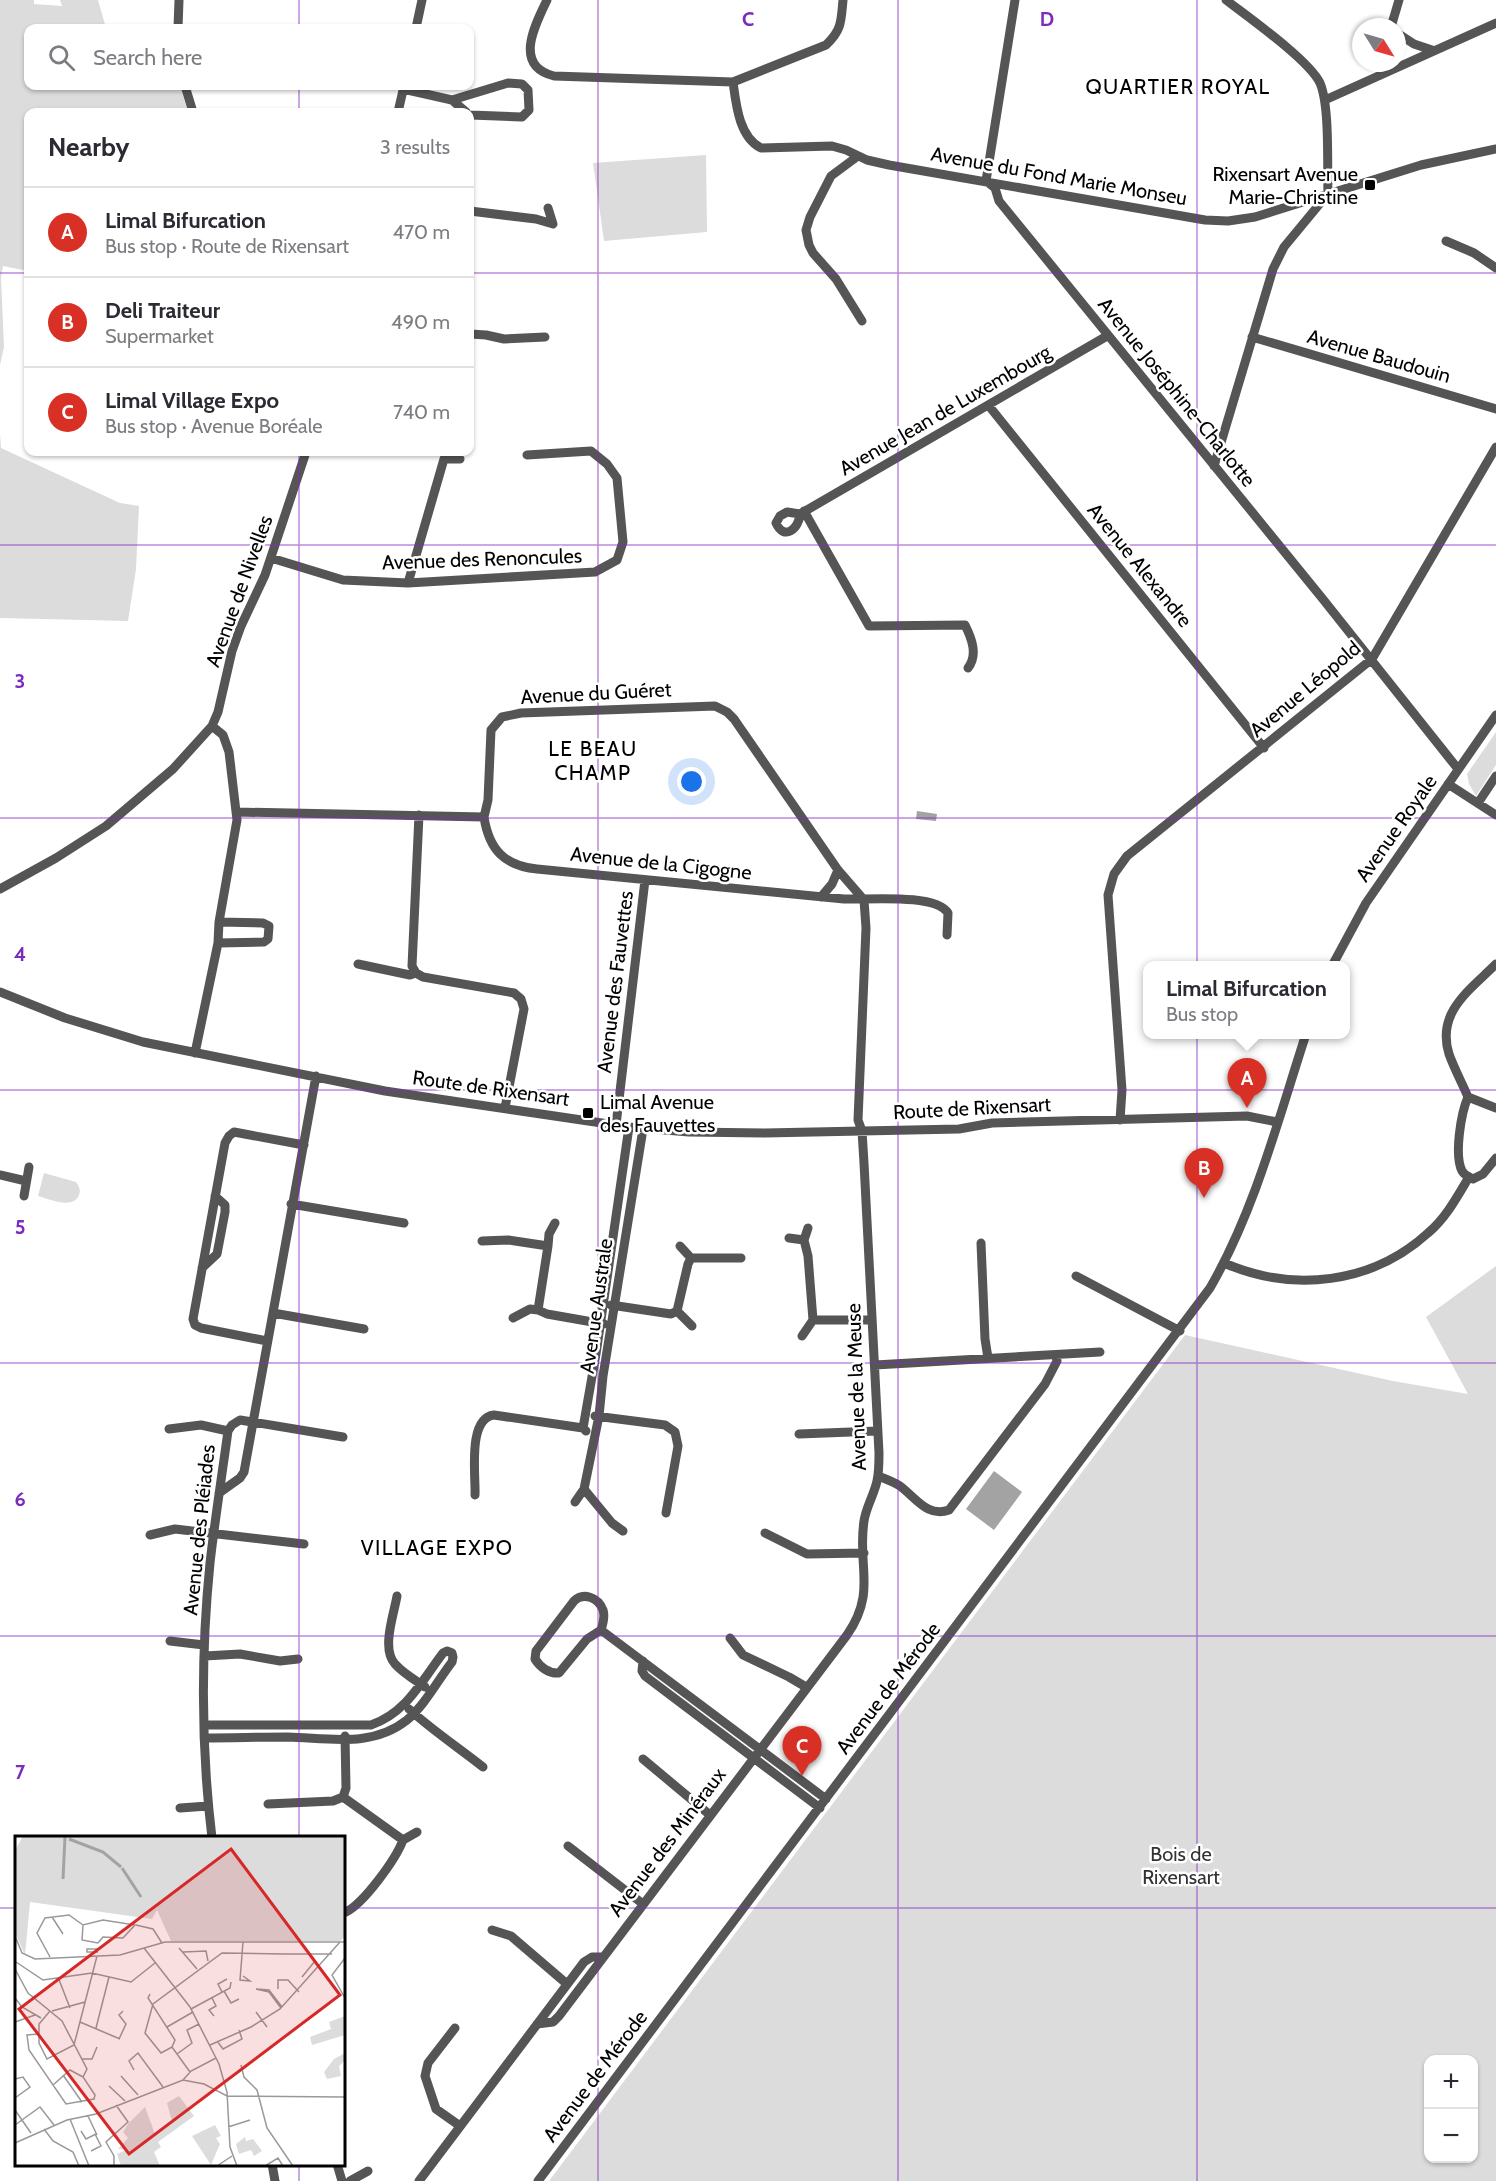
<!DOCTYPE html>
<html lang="en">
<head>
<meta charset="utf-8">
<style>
	body { margin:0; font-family:Cabin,sans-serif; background:#f2f2f3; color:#2b2b33 }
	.controls { position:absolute; right:18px; bottom:18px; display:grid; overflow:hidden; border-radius:12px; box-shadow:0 2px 4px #0004 }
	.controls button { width:54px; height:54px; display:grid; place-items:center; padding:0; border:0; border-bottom:2px solid #e1e1e2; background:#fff; color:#2b2b33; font:30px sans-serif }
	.compass { position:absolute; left:1352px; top:18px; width:54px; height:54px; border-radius:50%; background:#fff; box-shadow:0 2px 4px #0004; rotate:127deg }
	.you { position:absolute; left:692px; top:782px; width:21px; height:21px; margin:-15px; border:4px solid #fff; border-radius:50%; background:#1a73e8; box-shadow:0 0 0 9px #1a73e833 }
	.badge { display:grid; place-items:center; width:39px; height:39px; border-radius:50%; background:#d93025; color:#fff; font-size:20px; font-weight:700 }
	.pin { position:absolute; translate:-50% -50px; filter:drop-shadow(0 2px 3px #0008) }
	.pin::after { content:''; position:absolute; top:32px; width:21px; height:18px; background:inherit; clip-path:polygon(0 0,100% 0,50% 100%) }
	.popup { position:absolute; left:1143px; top:961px; width:207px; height:78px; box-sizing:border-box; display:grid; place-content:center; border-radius:12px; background:#fff; filter:drop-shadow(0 2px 4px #0005); font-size:20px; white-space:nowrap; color:#7c7c81 }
	.popup b { font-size:22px; color:#2b2b33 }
	.popup::after { content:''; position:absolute; left:50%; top:100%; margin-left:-12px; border:12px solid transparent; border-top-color:#fff }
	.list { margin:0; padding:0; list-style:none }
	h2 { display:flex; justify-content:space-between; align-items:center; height:78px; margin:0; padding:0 24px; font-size:26px }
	h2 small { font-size:20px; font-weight:400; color:#7c7c81 }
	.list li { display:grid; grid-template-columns:39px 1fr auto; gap:18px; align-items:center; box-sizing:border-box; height:90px; padding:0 24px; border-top:2px solid #e1e1e2 }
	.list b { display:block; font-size:22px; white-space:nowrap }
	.list p { margin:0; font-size:20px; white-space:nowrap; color:#7c7c81 }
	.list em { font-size:20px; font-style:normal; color:#7c7c81 }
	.icon { flex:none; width:33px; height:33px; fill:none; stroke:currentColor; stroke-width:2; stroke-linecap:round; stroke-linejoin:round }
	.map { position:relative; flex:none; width:1496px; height:2181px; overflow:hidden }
	.search { position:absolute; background:#fff; box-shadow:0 2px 4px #0004; left:24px; top:24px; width:450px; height:66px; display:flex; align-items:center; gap:15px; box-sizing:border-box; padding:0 21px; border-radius:12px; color:#7c7c81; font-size:22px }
	.panel { position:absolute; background:#fff; box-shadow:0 2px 4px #0004; left:24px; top:108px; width:450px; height:348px; border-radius:12px }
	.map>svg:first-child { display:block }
	.green { fill:#dcdcdc; fill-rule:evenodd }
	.water { fill:#a3a3a3 }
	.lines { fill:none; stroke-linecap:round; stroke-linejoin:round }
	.minor { stroke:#555; stroke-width:9 }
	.grid { fill:none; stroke:#7b2cbf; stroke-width:1.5; stroke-opacity:0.55 }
	.poi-dot { fill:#000; stroke:#fff; stroke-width:2 }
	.labels { text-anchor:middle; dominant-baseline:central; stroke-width:5; stroke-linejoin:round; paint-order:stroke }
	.poi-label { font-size:20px; fill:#000; stroke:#fff; text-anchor:end }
	.street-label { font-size:20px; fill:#000; stroke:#fff }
	.park-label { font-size:20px; fill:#333; stroke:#fff }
	.neighbourhood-label { font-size:21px; letter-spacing:1.5px; fill:#000; stroke:#fff }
	.inset-river { fill:none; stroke:#a3a3a3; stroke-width:3 }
	.inset-road { fill:none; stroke:#999; stroke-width:1.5 }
	.view { fill:#d62828; fill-opacity:0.15; stroke:#d62828; stroke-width:3 }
	.inset-edge { fill:none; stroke:#000; stroke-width:3 }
	.grid-label { font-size:20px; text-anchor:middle; font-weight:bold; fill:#7b2cbf; stroke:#fff; stroke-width:5; stroke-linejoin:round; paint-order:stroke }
</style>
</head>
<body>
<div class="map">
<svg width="1496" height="2181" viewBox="0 0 1496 2181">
	<rect width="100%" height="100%" fill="#fff"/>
	<!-- green -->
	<path class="green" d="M0,0h34v4l28,2 -2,-6h38l8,28h-78v58h152l8,26h-160v159l-25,-5 -2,12 3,69 -4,18z
		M706,155l1,77 -103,9 -11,-78z
		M0,434l1,14 119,55 19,3 -3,63 -8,52 -128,-3z
		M1496,732v33l-20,31 -7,-12 -2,-10z
		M44,1173l32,9c3,4 5,8 3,13 -6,15 -30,4 -41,1z
		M1496,1266v915h-947l636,-846 208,46 75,13 -42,-77zM1428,2060h46v98h-46z"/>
	<!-- water -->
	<path class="water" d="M917,811l20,3 -1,7 -20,-2z
		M994,1471l28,21 -28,38 -28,-21z"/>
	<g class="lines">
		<!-- minor -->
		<path class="minor" d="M547,0c-12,25 -34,66 7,76l179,6c3,22 6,55 28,66l71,-2 14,4 21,10 22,5 316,55 23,1 27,-4 166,-52 75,-16
			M1015,0l-29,181 9,7 4,13 323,397 136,171
			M1226,0c22,17 83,60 94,83 10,23 7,83 8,111
			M1391,27l8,-27
			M178,28l1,-28
			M416,28l6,-28
			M1397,33l17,11 18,6
			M733,82l93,-37c16,-15 15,-24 17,-45
			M185,86l8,26
			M403,89l49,11
			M1325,100l171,-77
			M398,112l6,-26
			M466,112l-14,-12 56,-17 14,1 6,6 1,20 -7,7 -52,-2
			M858,156l-27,20 -21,41 -4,13 3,15 4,8 23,26 26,42
			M470,211l66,8 17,5 -5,-16
			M1446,241l28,12 22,15
			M470,334l16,1 18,4 41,-2
			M1252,337l244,72
			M989,406l275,342
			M1214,466l59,-197 11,-22 43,-52
			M804,511l65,115 96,-1c7,14 13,30 3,43
			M800,514l-13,-2 -7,4 -4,7c8,18 23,6 24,-9l307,-178
			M271,558l72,22 65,3 187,-11 22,-12 6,-18 -6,-64 -10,-14 -16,-13 -64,4
			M408,583l36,-124h16
			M1448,784l48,31
			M1478,803l18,-27
			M236,812l248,5 4,-17 3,-70 11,-13 19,-4 194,-7 12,6 7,7 104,151 26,30 2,28 -8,192 4,11 2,32 15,290c0,9 0,19 -2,28 -3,14 -11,26 -13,40 -7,45 13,71 -17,114l-288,381 -6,6 -16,2
			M419,815l-7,151 4,7 7,4 91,16 7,6 3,10 -19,99
			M484,817c5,33 21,49 53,52l307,30c23,1 91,-6 104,14l-1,22
			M0,889l56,-31 50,-32 67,-57 39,-43 6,-14 14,-61 9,-25 24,-51 41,-123
			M821,897l11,-13 6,-14
			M218,943l46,-1 4,-3 1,-13 -6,-3 -44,-1
			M358,964l52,11 6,-2
			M1332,966l34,-63 130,-188
			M0,992l65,26 78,24 242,49 244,36 60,5 76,1 194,-4 33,-6 255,-7 30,6
			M195,1053l23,-110 1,-21 18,-102 -8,-68 -6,-17 -11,-9
			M1468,1097c-6,-14 -14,-29 -19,-43 -13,-42 21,-64 47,-90
			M1468,1097c-7,16 -14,58 -6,74 3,5 7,6 11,8l10,-5 13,-16
			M1468,1097l28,11
			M1120,1120l2,-30 -14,-195 6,-21 13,-18 245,-197 124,-212
			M616,1125l29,-245
			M0,1175l26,6
			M24,1196l5,-29
			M291,1204l113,19
			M808,1228l-4,12 4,16 5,64h59
			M789,1238l15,2
			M482,1241l26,-1 40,6 -10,64 9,4 57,10
			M981,1243l4,96 3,19
			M548,1246l1,-12 6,-11
			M680,1246l11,12
			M1224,1263c69,30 148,21 204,-30 18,-15 29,-36 41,-56
			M202,1268l15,-14 8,-42v-7l-10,-9
			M1076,1276l104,55
			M611,1305l60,9 6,-3 15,15
			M677,1311l11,-47 3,-6h50
			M273,1313l91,16
			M513,1318l17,-9 8,1
			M802,1336l11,-16
			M267,1341l-66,-13 -6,-3 -2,-6 32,-176 4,-7 5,-4 70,13
			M875,1365l225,-13
			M595,1416l70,9 10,7 3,14 -12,67
			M583,1428l13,-74 33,-227
			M169,1429l32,-4 27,6
			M799,1434l78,-3
			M878,1476c8,3 16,6 22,10 16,12 28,32 49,24l96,-126 12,-23 -1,-5
			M219,1493l21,-15 4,-6 72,-396
			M475,1495c1,-18 -8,-77 19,-80l89,13 3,3
			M575,1502l9,-13
			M623,1531l-11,-8 -28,-34 15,-73 4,-40 40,-247
			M765,1533l42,21 57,-1
			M150,1535l25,-6 129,15
			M397,1596c-3,18 -16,53 -2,68 8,9 20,16 30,23
			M601,1630l-14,9 -28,34c-10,1 -19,-6 -24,-14l1,-8 38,-50c9,-9 24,-4 29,9 2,6 0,14 -2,20l225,169
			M730,1638l13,17 46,22 17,10
			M170,1641l34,4
			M205,1656l35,-2 40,7 18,-2
			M643,1661l-1,10 3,5 175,132
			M409,1709c24,22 49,38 74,58
			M205,1738c27,0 55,-1 83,-1 41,1 84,11 119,-17 18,-15 31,-40 45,-58l1,-5 -1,-4 -5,-2 -4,2c-22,29 -37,60 -72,72h-166
			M643,1759l67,56
			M343,1797l60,43c-7,19 -39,63 -57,72l-2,-1
			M343,1797l3,-9 -1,-52
			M268,1804l65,-3 10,-4
			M180,1808l28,-2
			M212,1838c-11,-91 -11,-185 -2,-275 5,-44 12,-88 18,-132l4,-6 8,-5 103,17
			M403,1840l14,-8
			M568,1846l75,58
			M492,1930l19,6 56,48
			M455,2028l-27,35 -3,13 11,33 24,17
			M272,2164l3,17
			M337,2164l5,17
			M350,2181l18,-10
			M419,2181l165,-219 8,-5h11
			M538,2181l672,-893c45,-78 68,-168 96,-254"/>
	</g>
	<!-- grid -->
	<path class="grid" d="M299,0v28M598,0v2181M898,0v2181M1197,0v2181M299,86v26M0,273h28M470,273h1026M299,452v1386M0,545h1496M0,818h1496M0,1090h1496M0,1363h1496M0,1636h1496M0,1908h16M344,1908h1152M299,2164v17"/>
	<!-- markers -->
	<g class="poi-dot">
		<rect x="1364" y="179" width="12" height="12" rx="3"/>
		<rect x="582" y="1107" width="12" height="12" rx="3"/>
	</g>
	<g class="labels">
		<!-- poi labels -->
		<g class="poi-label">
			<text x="1358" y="174">Rixensart Avenue<tspan x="1358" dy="23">Marie-Christine</tspan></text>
			<text x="600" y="1102" text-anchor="start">Limal Avenue<tspan x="600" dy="23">des Fauvettes</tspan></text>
		</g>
		<!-- street labels -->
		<g class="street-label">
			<text transform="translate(1059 176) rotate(10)">Avenue du Fond Marie Monseu</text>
			<text transform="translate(1379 356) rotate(16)">Avenue Baudouin</text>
			<text transform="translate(1177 392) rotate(51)">Avenue Joséphine-Charlotte</text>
			<text transform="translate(945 410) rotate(-30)">Avenue Jean de Luxembourg</text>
			<text transform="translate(482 559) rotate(-2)">Avenue des Renoncules</text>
			<text transform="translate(1140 565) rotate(51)">Avenue Alexandre</text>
			<text transform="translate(239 591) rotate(-70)">Avenue de Nivelles</text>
			<text transform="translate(1305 689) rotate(-40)">Avenue Léopold</text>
			<text transform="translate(596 693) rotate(-3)">Avenue du Guéret</text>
			<text transform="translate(1396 828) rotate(-55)">Avenue Royale</text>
			<text transform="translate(661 863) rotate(6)">Avenue de la Cigogne</text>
			<text transform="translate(615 982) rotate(-83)">Avenue des Fauvettes</text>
			<text transform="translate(491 1088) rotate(8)">Route de Rixensart</text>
			<text transform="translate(972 1108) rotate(-3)">Route de Rixensart</text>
			<text transform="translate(596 1306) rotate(-82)">Avenue Australe</text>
			<text transform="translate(856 1387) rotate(-92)">Avenue de la Meuse</text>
			<text transform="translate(199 1530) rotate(-84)">Avenue des Pléiades</text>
			<text transform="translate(888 1688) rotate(-53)">Avenue de Mérode</text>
			<text transform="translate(667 1842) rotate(-53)">Avenue des Minéraux</text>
			<text transform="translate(595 2076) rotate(-53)">Avenue de Mérode</text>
		</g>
		<!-- park labels -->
		<g class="park-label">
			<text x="1181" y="1854">Bois de<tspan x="1181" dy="23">Rixensart</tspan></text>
		</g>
		<!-- neighbourhood labels -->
		<g class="neighbourhood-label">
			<text x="1178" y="86">QUARTIER ROYAL</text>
			<text x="593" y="748">LE BEAU<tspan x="593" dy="24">CHAMP</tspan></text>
			<text x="437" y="1547">VILLAGE EXPO</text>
		</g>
	</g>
	<!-- overview -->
	<g transform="translate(15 1836)">
		<rect width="330" height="330" fill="#fff"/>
		<path d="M8,0h322v100l-4,5h-170l-14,-31 -5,9 -122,-17 -5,53 -10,-22v-83zM330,180v19l-33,10 -2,-8 21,-8 -2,-7zM330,217v7l-6,6 2,10 -14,3 -3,-7 10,-13zM164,260l15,20 -36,26 3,5 -7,5 6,14h-39l-4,-12 9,-4 -8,-1 10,-11 -5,-6 5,-8 17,-17 10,27 17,-13 -5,-18zM200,289l6,11 -5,2 4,6 -9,21 -19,-29zM230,301l1,4 7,-2 9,12 -8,5 -3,-6 -12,4 -3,-10z" fill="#dcdcdc"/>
		<path class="inset-river" d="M54,3l34,13 18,15M107,32l19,29M48,43l2,-42"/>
		<path class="inset-road" d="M37,81l11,17M68,89l-1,15 16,3M121,89l17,4 9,14M0,100l7,17 13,6 85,-4 45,-13h180M228,106l-3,38 10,1 -7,-5M129,112l46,59 29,57 8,28 3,55 7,19M164,112l18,21M83,113h-11v3h11M168,116l23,-1 2,10M271,118h46M35,121l-13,-24 8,-15 24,-3 14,10 20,-5 32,5 -12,13 -20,-1 -5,6M330,122l-13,17 13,23M1,126l27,18 49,-7 39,9 24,-19M0,133l13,24 34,28 25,48 -4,8 12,18 -1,4 -28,5 -37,-54 -2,-15 12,-1M43,141l12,31M287,141l13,-16M263,153v-9h10l11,12M209,155l7,12 8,-4M207,156l-4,-8 9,-5M135,158l-2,4 27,42 -3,7M0,162l7,9 19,11M197,162l4,8 -7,4 5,6M266,172l-12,-16 -13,-3 13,1 13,17M176,173l39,-21 1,-6M35,175l-11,13v19l8,16 27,-14 23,-89M37,175l33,-9M241,176l11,15M0,186l20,-7M65,186l40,17M152,191l26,-15M81,192l13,-51M104,203l7,-15 -7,-9 4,-4M202,205l6,8 19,-10 -3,-9M195,209l41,-18 29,-18 60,-67M162,218l15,-11 -5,-13 12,-6M66,223h11l5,-12M226,229l3,12 13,13 10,38 26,38M119,234l-5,-9 9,-8 25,34M175,236l-18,-25 -11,6 -16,-20 8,-29 69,-51 64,1M48,239l19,27M106,240l17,19M0,243l8,-2 7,10 -15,11M168,244l8,-9 25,-13M38,249l17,-15 13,7M94,250l16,15M0,274l16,23M73,280l9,19M55,283l19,47M0,289l25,-18 14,18M213,291l22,-7M29,293l9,12 20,11 6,14M66,295l5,8 10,-5M0,307l52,-23 29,-6 87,-34 21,4 23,12 118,1M76,315l10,-5 -6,-12M99,330v-10l-8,-14 22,-20 -12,-17M202,330l15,-10M250,330l13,-8 5,8"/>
		<path class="view" d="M216,13l109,146 -211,159 -110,-145z"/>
		<rect width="330" height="330" class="inset-edge"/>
	</g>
	<g class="grid-label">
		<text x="748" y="26">C</text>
		<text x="1047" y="26">D</text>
		<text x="20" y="688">3</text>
		<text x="20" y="961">4</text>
		<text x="20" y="1234">5</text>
		<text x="20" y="1506">6</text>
		<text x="20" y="1779">7</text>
	</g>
</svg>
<div class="controls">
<button>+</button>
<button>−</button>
</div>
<svg class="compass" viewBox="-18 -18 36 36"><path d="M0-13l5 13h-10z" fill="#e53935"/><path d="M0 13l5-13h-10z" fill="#7c7c81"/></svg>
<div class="you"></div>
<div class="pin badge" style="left:1247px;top:1108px">A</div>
<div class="popup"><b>Limal Bifurcation</b>Bus stop</div>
<div class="pin badge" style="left:1204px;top:1198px">B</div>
<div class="pin badge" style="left:802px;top:1776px">C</div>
<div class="search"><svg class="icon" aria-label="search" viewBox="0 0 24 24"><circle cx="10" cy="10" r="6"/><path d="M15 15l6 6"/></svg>Search here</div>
<section class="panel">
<h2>Nearby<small>3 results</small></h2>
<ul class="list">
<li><span class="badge">A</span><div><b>Limal Bifurcation</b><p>Bus stop · Route de Rixensart</p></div><em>470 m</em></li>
<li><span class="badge">B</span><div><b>Deli Traiteur</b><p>Supermarket</p></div><em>490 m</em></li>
<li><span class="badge">C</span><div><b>Limal Village Expo</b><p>Bus stop · Avenue Boréale</p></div><em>740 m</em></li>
</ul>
</section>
</div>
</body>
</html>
